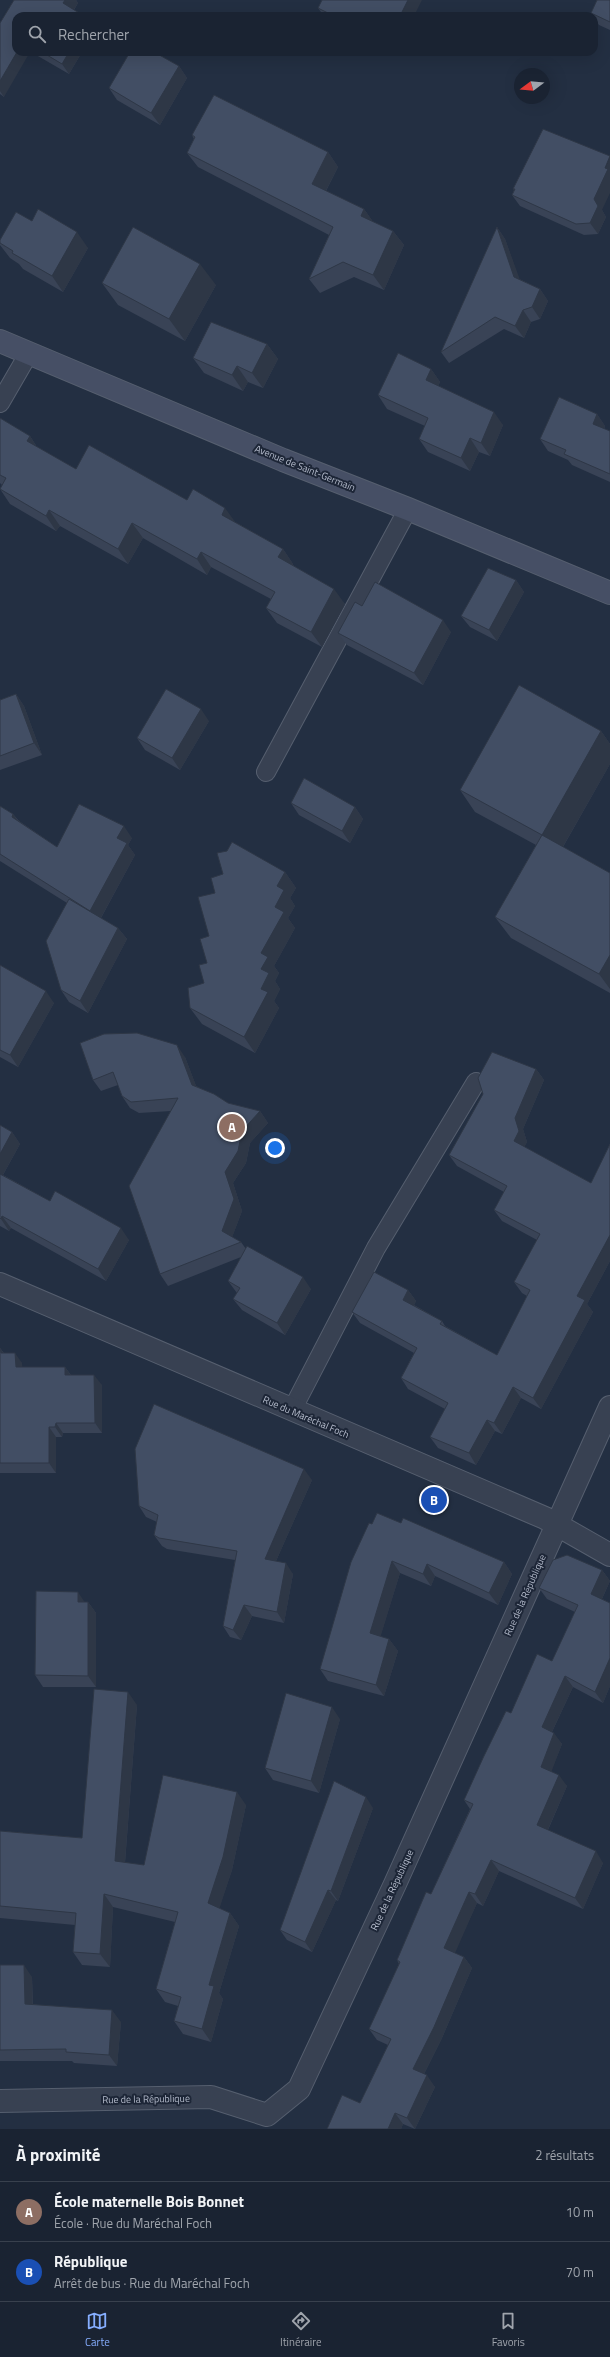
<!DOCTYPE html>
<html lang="fr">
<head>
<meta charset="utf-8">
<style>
	body { margin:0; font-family:"Titillium Web",sans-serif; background:#272f3e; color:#f1f3f6 }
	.compass { position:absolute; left:514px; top:68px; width:36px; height:36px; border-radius:50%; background:#1a2332; box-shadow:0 4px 16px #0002; rotate:254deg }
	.you { position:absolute; left:275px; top:1148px; width:14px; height:14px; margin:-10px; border:3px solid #fff; border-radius:50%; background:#1a73e8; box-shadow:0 0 0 6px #1a73e833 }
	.badge { display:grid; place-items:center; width:26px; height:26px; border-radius:50%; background:#86aeff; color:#fff; font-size:13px; font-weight:700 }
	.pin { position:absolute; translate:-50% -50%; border:2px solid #fff; box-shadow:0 1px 4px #0006 }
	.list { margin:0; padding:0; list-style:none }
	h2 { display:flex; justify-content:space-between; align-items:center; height:52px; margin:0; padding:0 16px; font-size:17px }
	h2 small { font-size:13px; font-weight:400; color:#9fa4ac }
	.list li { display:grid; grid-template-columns:26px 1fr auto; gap:12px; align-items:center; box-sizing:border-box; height:60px; padding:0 16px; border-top:1px solid #38404d }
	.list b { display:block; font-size:15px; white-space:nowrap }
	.list p { margin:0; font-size:13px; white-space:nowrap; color:#9fa4ac }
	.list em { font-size:13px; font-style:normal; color:#9fa4ac }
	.icon { flex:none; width:22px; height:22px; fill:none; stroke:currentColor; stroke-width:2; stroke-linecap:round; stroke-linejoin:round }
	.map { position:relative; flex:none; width:610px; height:2129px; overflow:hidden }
	.search { position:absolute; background:#1a2332; box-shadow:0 4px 16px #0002; left:12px; right:12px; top:12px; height:44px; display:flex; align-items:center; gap:10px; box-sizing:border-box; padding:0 14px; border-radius:12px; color:#9fa4ac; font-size:15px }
	.sheet { height:172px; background:#1a2332 }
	nav { display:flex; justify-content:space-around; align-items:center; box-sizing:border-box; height:56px; border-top:1px solid #38404d; background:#1a2332; font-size:11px; color:#9fa4ac }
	nav a { display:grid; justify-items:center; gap:2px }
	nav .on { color:#86aeff }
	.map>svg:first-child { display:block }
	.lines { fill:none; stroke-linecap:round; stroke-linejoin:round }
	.service-casing { stroke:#565f6f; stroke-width:20 }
	.minor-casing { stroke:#565f6f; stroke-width:24 }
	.secondary-casing { stroke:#565f6f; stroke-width:24 }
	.service { stroke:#384152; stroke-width:18 }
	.minor { stroke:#384152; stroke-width:22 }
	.secondary { stroke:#464f65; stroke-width:22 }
	.wall { fill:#394356 }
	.shaded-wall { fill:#2e3746 }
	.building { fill:#424e64; stroke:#2e3746 }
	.labels { text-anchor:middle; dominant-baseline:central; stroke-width:4; stroke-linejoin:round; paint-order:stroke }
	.street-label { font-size:10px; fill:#b5bccc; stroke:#1d2637 }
</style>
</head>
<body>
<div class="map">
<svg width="610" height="2129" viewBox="0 0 610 2129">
	<rect width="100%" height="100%" fill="#232f42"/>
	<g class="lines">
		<defs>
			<path id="service" d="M0,403l29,-50
				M266,772l142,-263
				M292,1410l84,-162 100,-166"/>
			<path id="minor" d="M0,1284l545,234 65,37
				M0,2101l211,-4 56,18 32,-26 96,-205 215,-477"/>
			<path id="secondary" d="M0,341l283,119 125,49 202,84"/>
		</defs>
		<!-- service casing -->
		<use href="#service" class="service-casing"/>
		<!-- minor casing -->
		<use href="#minor" class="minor-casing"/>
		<!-- secondary casing -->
		<use href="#secondary" class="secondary-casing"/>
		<!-- service -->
		<use href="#service" class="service"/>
		<!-- minor -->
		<use href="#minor" class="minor"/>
		<!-- secondary -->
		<use href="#secondary" class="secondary"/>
	</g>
	<!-- wall -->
	<path class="wall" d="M14,0h62l2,3 -4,7 -58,6 -12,81 -4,-3v-71z
		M610,0v30l-11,-5 -5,-7v-2h-1l-2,-3z
		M318,8l96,8h-90z
		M31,52h51l-13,22z
		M179,66l8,12 -27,47 -43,-25 -8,-12z
		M192,135l136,17 10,15 -12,24 38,18 9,13 20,9 11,14 -20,45 -30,-13 -34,16 -11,-14 20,-44 -131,-68 -11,-14 7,-14z
		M513,189l89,21 4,7 -8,17 -14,1 -64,-29 -8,-11 2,-5z
		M32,221l56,27 -25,44 -40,-23 -4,-5 -9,-6 -10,-13v-5z
		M497,227l8,12 14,40 21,10 8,12 -8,18 -9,3 -7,16 -20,-9 -55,34 -8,-11z
		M102,283l114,2 -31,56 -67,-36z
		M267,344l11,15 -15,29 -15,-6 -5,9 -39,-18 -11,-15z
		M431,369l9,13 -2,4 65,39 -13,31 -11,-4 -9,19 -42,-19 -9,-13 6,-13 -38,-17 -9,-14z
		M597,414l8,12 -1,3 6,2v51l-38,-17 -4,-5 -20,-9 -8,-12z
		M0,418l30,18 7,11 39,22 111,31 48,22 48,27 10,15v1l52,39 -23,43 -45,-24 -11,-15 5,-9 -60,-32 -4,8 -64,-37 -15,26 -68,-38 -4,5 -46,-27 -10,-15 2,-4 -2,-2z
		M516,580l8,12 -27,49 -27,-14 -9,-11z
		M362,606l89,26 -28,53 -76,-40 -9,-12z
		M16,694l8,12 18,49 -42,15v-70z
		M209,721l-29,49 -35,-20 -8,-12z
		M601,731l9,13v20l-47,83 47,26v120l-99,-55 -16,-21 41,-72 -61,-33 -15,-22z
		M291,803l64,4 8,12 -13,24 -51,-28z
		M0,806l13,8 6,7 38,26 75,-9 -4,7 7,10 -34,63 17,10 9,11 -39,74 -19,-11 -8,-12 6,-87 -67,-42z
		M285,872l11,16 -6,10 5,8 -7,12 7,10 -21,38 5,7 -4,8 5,8 -6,12 5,7 -24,45 -53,-29 -12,-16 14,-25 3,-20 2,-27 6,-43 8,-19z
		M0,965l54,38 -36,64 -18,-10z
		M80,1043l105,14 11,29 32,17 32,8 8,12 -18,20 -4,20 -13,20 9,28 -10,26 9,5 5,7 65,40 -26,46 -43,-25 -9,-11 4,-6 -9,-12 13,-24 -73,29 -8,-12 11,-163 -32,2 -9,-5 -8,-12 -4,-11 -17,6 -8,-11z
		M536,1069l8,11 -21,49 4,13 -3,5 67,36 19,-39v117l-23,43 6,8 -52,97 -20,-11 -19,36 -7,-3 -19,34 -38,-17 -8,-11 15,-28 -37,-20 -7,-11 13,-25 -54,-30 -8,-11 56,-22 8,11 -2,4 28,16 3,5 52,29 30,-59 -5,-3 -8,-11 23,-42 -35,-19 -8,-11 10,-18 -47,-26 -8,-11z
		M0,1125l12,7 8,12 -17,31 47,26 79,39 -23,41 -95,-53 -2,3 -9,-5z
		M0,1348l4,5 18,10v4h43l6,8 31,10v48h-39l-1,4h-6v36h-56z
		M312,1480l-36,81 17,13 -9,49 -32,-7 -11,24 -11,-3 -7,-11 12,-66 -68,-11 -5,-3 -8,-11 3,-13 -11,-5 -7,-11z
		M401,1523l103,39 8,12 -14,31 -63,-29 -4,10 -31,-13 -20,64 9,2 9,12 -14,45 -56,-15 -8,-12 52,-145z
		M602,1570l8,11 -8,18 8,4v83l-7,17 -30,-16 -21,45 10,12 -11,27 16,15 -19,44 55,33 -20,46 -84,-38 -16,35 -6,-3 -23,50 10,4 8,11 -30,70 -18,36 11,13 -20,42 -12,-5 -2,5h-74l33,-26 28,-58 -11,-5 -8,-11 30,-65 -2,-4 34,-66 39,-85 -6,-9 47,-87 41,-52 23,-49 -28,-13 -8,-11z
		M85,1602h3l8,11v74h-53l-8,-12z
		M137,1705l-12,158 19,2 102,-60 -14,65 -13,38 11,5 9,13 -20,67 4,6 -12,43 -28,-8 -9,-13 4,-15 -13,-4 -9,-13 19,-67 -62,-15 -3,60 -28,-2 -9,-13 2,-27 -75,-7v-87l82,7z
		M340,1719l-21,74 -46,-13 -8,-12z
		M373,1808l-35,93 -2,-1 -24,52 -25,-12 -7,-10z
		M0,1965l32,12 1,27 88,18 -4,44 -43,-3 -2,-2h-72z"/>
	<!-- shaded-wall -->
	<path class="shaded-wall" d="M65,0h11l2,3 -7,11 -8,-11z
		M408,0h14l-8,16h-14z
		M17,52h13l-26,45 -4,-6v-10z
		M69,52h13l-13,22 -7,-10z
		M179,66l8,12 -27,47 -9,-12z
		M328,152l10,15 -16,31 -10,-14z
		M610,156v37l-8,17 4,7 -8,17 -8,-11 4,-24z
		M364,209l10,14 -13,-7z
		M497,227l8,12 18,49 -9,-11z
		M393,231l11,14 -20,45 -11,-15z
		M77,232l11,16 -25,44 -11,-16z
		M200,264l16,21 -31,56 -16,-22z
		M540,289l8,12 -8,18 -8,-12z
		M523,310l8,12 -7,16 -9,-12z
		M267,344l11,15 -15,29 -11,-15z
		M237,366l11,16 -5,9 -11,-16z
		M431,369l9,13 -5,11 -9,-13z
		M494,412l9,13 -13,31 -9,-13z
		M597,414l8,12 -4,9 -8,-11z
		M30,436l10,16 -13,-11z
		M470,438l9,14 -9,19 -9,-13z
		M225,508l11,15 -14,-8z
		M49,510l11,16 -4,5 -10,-15z
		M132,523l11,15 -15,26 -10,-15z
		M283,549l10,15 -5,9 -10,-16z
		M201,552l10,15 -4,8 -10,-16z
		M516,580l8,12 -27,49 -8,-11z
		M334,589l11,15 -23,43 -11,-15z
		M443,620l8,12 -28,53 -9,-12z
		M16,694l8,12 18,49 -8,-12z
		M201,709l8,12 -29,49 -8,-12z
		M601,731l9,13v20l-53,93 -15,-22z
		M355,807l8,12 -13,24 -8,-12z
		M13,814l8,11 -9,-8z
		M124,826l8,12 -4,7 7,10 -37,68 -8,-12 27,-73z
		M285,872l11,16 -6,10 5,8 -7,12 7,10 -21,38 5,7 -4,8 5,8 -6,12 5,7 -24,45 -11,-16 17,-48v-36l14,-46 2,-21z
		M118,928l9,11 -39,74 -8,-12z
		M610,955v34l-11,-15z
		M46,991l8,12 -36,64 -8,-12z
		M177,1045l8,12 15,39 -8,-11z
		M536,1069l8,11 -21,49 4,13 -5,10 -8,-11 1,-23z
		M260,1111l8,12 -18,20 -4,20 -13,20 9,28 -12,32 -8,-12 3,-59 17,-41z
		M12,1132l8,12 -20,36v-26z
		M2,1216l9,12 -2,3 -8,-12z
		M121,1228l8,12 -23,41 -8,-12z
		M610,1235v26l-23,43 6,8 -52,97 -8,-11 44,-102z
		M303,1277l8,12 -26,46 -8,-12z
		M408,1290l8,11 -5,10 -8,-11z
		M0,1348l7,10 -6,-5z
		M15,1353l7,10 1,15 -7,-11z
		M65,1367l7,10 -7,-2z
		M94,1375l8,10v48l-7,-10z
		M513,1387l8,11 -19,36 -8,-11z
		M487,1420l8,11 -19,34 -7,-12z
		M56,1423l7,10 -1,4 -7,-10z
		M49,1427l7,10v36l-7,-10z
		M304,1469l8,11 -40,90 -7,-11z
		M392,1561l8,12 -22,72 -8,-12z
		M504,1562l8,12 -14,31 -9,-12z
		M286,1563l7,11 -9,49 -7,-11z
		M427,1564l8,12 -4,10 -8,-12z
		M602,1570l8,11 -11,24 -8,-11z
		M78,1592l8,12 -8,-2z
		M88,1602l8,11v74l-8,-11z
		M244,1605l8,11 -11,24 -8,-10z
		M389,1639l9,12 -14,45 -8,-11z
		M610,1658v28l-7,17 -8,-11z
		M565,1676l8,11 -24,51 -7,-11z
		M128,1692l9,13 -13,169 -9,-13z
		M332,1707l8,12 -21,74 -8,-12z
		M554,1733l8,11 -13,34 -8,-11z
		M559,1775l8,11 -22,50 -8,-11z
		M237,1792l9,13 -14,65 -15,46 -9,-13z
		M366,1797l7,11 -35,93 -7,-10z
		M596,1851l7,12 -20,46 -8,-11z
		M491,1860l8,11 -16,35 -8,-12z
		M328,1890l8,10 -24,52 -7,-10z
		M469,1892l8,11 -25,57 -8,-12z
		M104,1894l9,13 -3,60 -10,-13z
		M230,1913l9,13 -20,67 4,6 -12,43 -9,-13 7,-44z
		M464,1957l8,11 -30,70 -21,42 -8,-11z
		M24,1965l8,12 1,39 -8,-12z
		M112,2010l9,12 -4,44 -8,-11z
		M427,2075l8,12 -20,42 -8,-11z
		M395,2113l8,11 -2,5h-13z"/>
	<!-- building -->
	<path class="building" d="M14,0h51l-2,3 21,13h-68v36h1l-17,29v-58z
		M322,0h86l-8,16h-66l-16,-8z
		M597,0h13v22l-19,-9z
		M42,52h27l-7,12z
		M130,52h24l25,14 -28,47 -42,-25z
		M214,95l114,57 -16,32 52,25 -3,7 32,15 -20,44 -30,-13 -34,17 24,-52 -146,-74 8,-16 -3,-2z
		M543,129l67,27 -5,12 3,1 -14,30 4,7 -8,17 -14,1 -64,-29 3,-6h-2z
		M38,209l39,23 -25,44 -40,-23 1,-2 -13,-8v-3l16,-28 16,9z
		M133,227l67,37 -31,55 -67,-36z
		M497,227l17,50 26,12 -8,18 -9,3 -8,16 -20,-9 -54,35z
		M211,322l56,22 -15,29 -15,-7 -5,9 -39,-17z
		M398,353l33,16 -5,11 68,32 -13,31 -11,-5 -9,20 -29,-13 -13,-6 9,-21 -50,-23z
		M559,397l38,17 -4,10 17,7v43l-46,-20 2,-4 -26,-11z
		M0,418l30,18 -3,5 49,28 13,-24 98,55 6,-11 32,19 -3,7 61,34 -5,8 56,32 -23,43 -45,-24 9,-16 -74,-40 -4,7 -65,-36 -14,26 -69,-39 -3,6 -46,-27 6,-11 -6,-3z
		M488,568l28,12 -27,50 -28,-14z
		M375,582l68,38 -29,53 -76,-40 17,-31 7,4z
		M519,685l82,46 -59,104 -82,-45z
		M166,689l35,20 -29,49 -35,-20z
		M16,694l18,49 -34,13v-56z
		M304,778l51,29 -13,24 -51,-28z
		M79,804l45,22 -7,12 10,5 -37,68 -90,-57v-48l13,8 -1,3 45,30z
		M542,835l68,38v82l-11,19 -104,-57z
		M232,842l53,30 -8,14 7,4 -9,17 9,5 -23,41 7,4 -7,12 8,4 -8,16 7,3 -24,45 -54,-29 -2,-20 16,-5 -5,-18 8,-2 -7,-24 9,-3 -11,-39 17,-4 -4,-15 12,-4 -6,-21 10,-2z
		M69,899l49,29 -38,73 -19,-11 -15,-49z
		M0,965l46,26 -36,64 -10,-5z
		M137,1033l40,12 15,40 22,9 14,9 32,8 -18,20 -4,20 -13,21 9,27 -12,32 19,11 -81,32 -31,-88 49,-88 -47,4 -9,-6 -9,-24 -20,8 -13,-37 24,-9z
		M492,1052l44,17 -21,49 4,13 -5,10 77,42 19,-39v91l-33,61 8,4 -52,98 -20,-11 -19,36 -7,-3 -18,33 -39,-16 18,-34 -47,-25 16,-30 -65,-36 22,-40 34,18 -5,10 39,21 -2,3 57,31 33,-65 -16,-8 26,-48 -46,-24 13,-24 -58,-31 34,-61 -5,-16z
		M0,1125l12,7 -12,22z
		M0,1174l50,27 5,-10 66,37 -23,41 -96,-53 -1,3 -1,-1z
		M247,1246l56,31 -26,46 -44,-24 7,-11 -12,-7z
		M0,1348l1,5h14l1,14h49v8h29l1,48h-39l-1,4h-6v36h-49z
		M154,1404l150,65 -39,90 21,4 -9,49 -33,-7 -11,25 -10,-4 14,-75 -78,-13 -5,-3 4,-20 -19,-9 -4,-57z
		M377,1513l24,10 2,-5 101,44 -15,31 -62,-29 -4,10 -31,-13 -22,72 19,6 -13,46 -56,-16 31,-107 18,-39 3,1z
		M567,1555l35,15 -11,24 19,9v55l-15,34 -30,-16 -23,51 12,6 -13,34 18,8 -22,50 59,26 -21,47 -84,-38 -16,34 -6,-2 -25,56 20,9 -30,70 -21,42 14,6 -20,43 -12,-5 -7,16h-61l15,-34 18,8 31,-64 -22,-10 31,-67 -3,-2 29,-68 5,2 42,-90 -9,-4 19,-42 23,-47 5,2 26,-59 15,7 26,-56 -39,-17 14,-28z
		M36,1591l42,1v10h10v74l-53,-1z
		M94,1689l34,3 -13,169 29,4 19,-90 74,17 -14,65 -15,46 22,10 -21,72 5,1 -12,43 -28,-8 7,-24 -25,-8 22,-77 -74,-18 -4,60 -27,-2 3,-39 -76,-7v-75l82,7z
		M286,1693l46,14 -21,74 -46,-13z
		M334,1781l32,16 -35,94 -3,-1 -23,52 -25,-12z
		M0,1965h24l1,39 87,6 -3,45 -43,-3v-3l-66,1z"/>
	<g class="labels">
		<!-- street labels -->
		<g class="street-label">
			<text transform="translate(305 468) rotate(22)">Avenue de Saint-Germain</text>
			<text transform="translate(306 1417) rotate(23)">Rue du Maréchal Foch</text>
			<text transform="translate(525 1595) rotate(-66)">Rue de la République</text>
			<text transform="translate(392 1890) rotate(-65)">Rue de la République</text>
			<text transform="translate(146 2099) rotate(-1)">Rue de la République</text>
		</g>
	</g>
</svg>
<svg class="compass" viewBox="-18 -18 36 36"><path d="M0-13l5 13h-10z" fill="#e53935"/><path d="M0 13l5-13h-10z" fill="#9fa4ac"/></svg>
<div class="you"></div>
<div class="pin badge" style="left:232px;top:1127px;background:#8d6e63">A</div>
<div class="pin badge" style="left:434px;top:1500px;background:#1a4fb4">B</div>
<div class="search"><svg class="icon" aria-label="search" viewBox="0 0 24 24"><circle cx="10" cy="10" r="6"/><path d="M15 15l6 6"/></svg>Rechercher</div>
</div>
<section class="sheet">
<h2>À proximité<small>2 résultats</small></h2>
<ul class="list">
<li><span class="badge" style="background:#8d6e63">A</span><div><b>École maternelle Bois Bonnet</b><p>École · Rue du Maréchal Foch</p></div><em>10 m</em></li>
<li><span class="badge" style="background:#1a4fb4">B</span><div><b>République</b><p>Arrêt de bus · Rue du Maréchal Foch</p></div><em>70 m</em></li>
</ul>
</section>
<nav>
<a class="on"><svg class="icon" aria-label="map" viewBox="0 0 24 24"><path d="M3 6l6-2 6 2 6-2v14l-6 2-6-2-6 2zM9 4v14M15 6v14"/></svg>Carte</a>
<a><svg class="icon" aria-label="directions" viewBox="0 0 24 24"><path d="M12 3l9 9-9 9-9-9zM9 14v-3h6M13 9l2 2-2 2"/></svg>Itinéraire</a>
<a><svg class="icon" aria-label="saved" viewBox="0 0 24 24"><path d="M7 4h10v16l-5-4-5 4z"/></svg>Favoris</a>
</nav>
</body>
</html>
